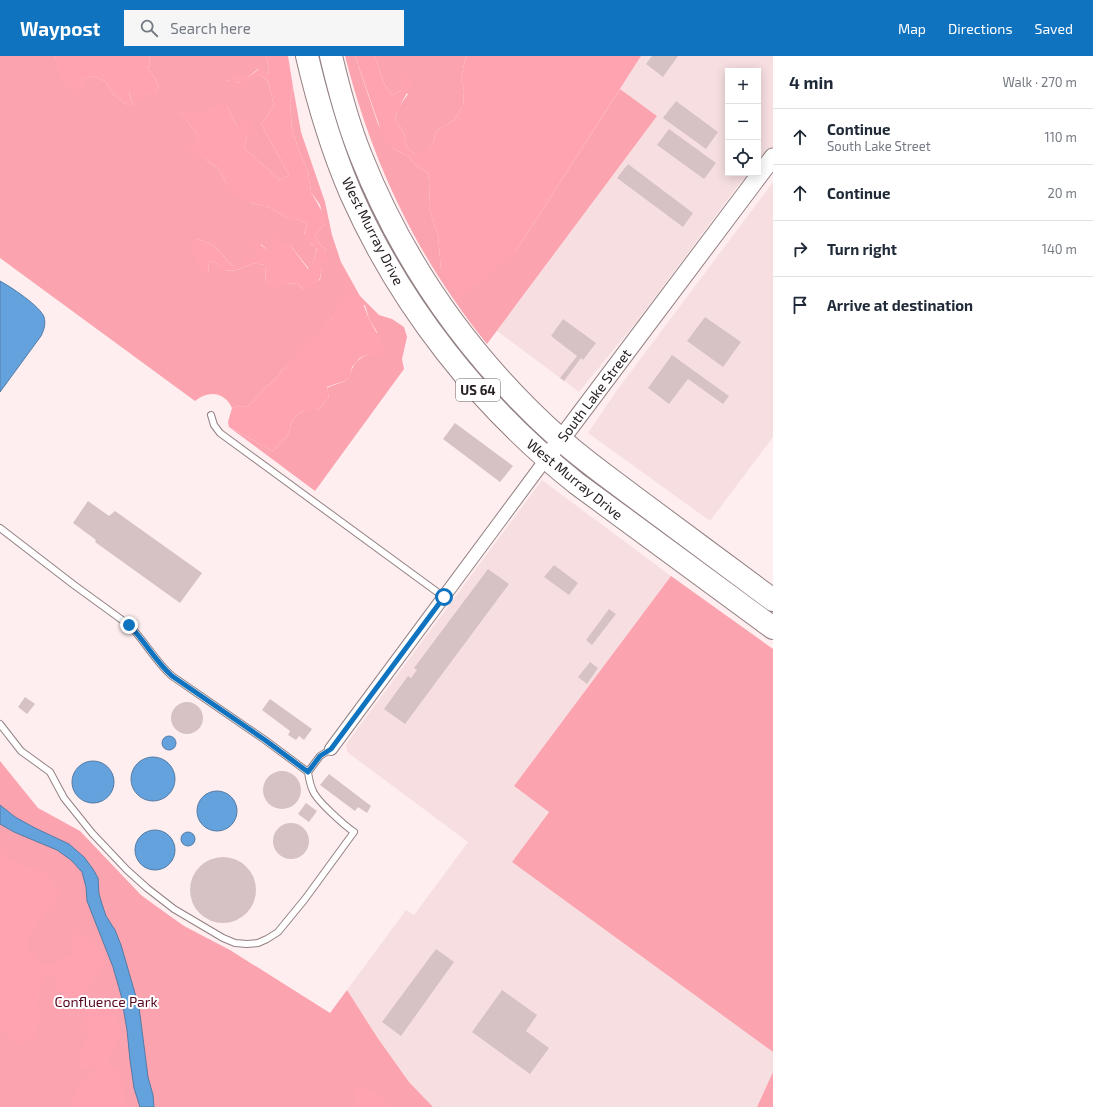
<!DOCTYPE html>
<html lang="en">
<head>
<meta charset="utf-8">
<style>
	body { margin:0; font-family:"Exo 2",sans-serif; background:#f6f6f7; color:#1f2937 }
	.controls { position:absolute; right:12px; top:12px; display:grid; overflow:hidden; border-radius:0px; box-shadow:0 2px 10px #0003 }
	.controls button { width:36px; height:36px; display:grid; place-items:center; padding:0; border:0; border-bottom:1px solid #e0e1e3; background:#fff; color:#1f2937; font:20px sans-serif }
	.stop { position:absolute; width:12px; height:12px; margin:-9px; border:3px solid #1073bf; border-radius:50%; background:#fff }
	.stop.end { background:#1073bf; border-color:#fff; box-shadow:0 1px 4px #0008 }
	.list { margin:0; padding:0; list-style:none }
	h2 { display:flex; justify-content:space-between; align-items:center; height:52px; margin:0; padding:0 16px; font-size:17px }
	h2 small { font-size:13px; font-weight:400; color:#747a83 }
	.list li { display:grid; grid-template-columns:26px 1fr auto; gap:12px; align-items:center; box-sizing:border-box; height:56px; padding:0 16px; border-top:1px solid #e0e1e3 }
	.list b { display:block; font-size:15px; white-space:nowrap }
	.list p { margin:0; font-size:13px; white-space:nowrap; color:#747a83 }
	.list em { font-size:13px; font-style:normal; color:#747a83 }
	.icon { flex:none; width:22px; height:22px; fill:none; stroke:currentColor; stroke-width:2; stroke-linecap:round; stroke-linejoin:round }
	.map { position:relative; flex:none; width:773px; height:1051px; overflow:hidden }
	header { display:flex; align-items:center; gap:24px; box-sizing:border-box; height:56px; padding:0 20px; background:#1073bf; color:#fff }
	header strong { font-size:19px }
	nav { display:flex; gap:22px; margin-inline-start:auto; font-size:14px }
	.search { width:280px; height:36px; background:#f6f6f7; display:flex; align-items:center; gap:10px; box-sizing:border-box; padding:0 14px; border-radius:0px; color:#747a83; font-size:15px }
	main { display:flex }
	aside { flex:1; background:#fff }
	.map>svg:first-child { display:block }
	.built { fill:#f7dfe1 }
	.green { fill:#fba3af }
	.forest { fill:#ffa3b0 }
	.water { fill:#64a2de; stroke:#527ba5 }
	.building { fill:#d6c2c4 }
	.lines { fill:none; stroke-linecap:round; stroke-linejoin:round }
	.lane-casing { stroke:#948183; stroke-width:8 }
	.street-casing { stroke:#948183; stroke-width:14 }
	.secondary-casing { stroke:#948183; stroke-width:19 }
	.highway-casing { stroke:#948183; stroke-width:24 }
	.lane { stroke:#fff; stroke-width:6 }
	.street { stroke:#fff; stroke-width:12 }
	.secondary { stroke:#fff; stroke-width:17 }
	.highway { stroke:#fff; stroke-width:22 }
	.route { stroke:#1073bf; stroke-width:5 }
	.labels { text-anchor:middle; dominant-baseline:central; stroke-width:4; stroke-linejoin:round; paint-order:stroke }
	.shield { fill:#fff; stroke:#686364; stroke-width:1 }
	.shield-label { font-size:13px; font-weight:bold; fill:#272021 }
	.street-label { font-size:14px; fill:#272021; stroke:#fff }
	.park-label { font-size:14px; fill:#580720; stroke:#fff }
</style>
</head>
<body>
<header>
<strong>Waypost</strong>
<div class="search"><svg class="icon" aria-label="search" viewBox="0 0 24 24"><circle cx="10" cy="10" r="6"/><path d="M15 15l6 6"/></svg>Search here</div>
<nav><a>Map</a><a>Directions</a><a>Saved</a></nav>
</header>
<main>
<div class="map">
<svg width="773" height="1051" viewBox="0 0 773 1051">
	<rect width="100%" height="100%" fill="#ffeeef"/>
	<!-- built -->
	<path class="built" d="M641,0h132v91l-15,20v-96h-30v102h26l-7,9 -4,-3 -105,141 -59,72 -82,-61 160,-215 -37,-27z
		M773,126v255l-63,84 -122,-88 29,-43z
		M542,424l129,96 -157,210 35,25 -37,51 261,190v20l-16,35h-324l-24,-25 -32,-45 -30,-47 59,-80 8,5 54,-73 -121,-90 -1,-8z"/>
	<!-- green -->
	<path class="green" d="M0,0h55l3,10 26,13 9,-3 13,6 7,12 16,12h4l-4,-15 18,2 8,2 4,-8 -4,-9 -8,-11 3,-1 -1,-10h117l3,14 -1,5 -10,-6 -10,8 -11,1 -10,3 11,2 22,-8 8,6 6,25c-5,6 -7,12 -13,18l28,51 -9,5 -36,-32 3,-12 -10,-9 -10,-21 -31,8 -16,-2 18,23 8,24 5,5 7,4 8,15 25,20 18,4 20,12h7l11,4 -3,11 7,10 6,3c-3,9 -2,16 -8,22l-19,-24c-14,8 -16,11 -29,-1l-1,15 -18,7h-9l-20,-21 -16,-6 11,35 1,-13 9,3 6,6c11,2 19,-1 29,-7l12,2 1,20 18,-2 14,1 5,5 17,-9 2,-14 5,-15 -8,-8 -4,-7 10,-12 -5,-19 -9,-13 -3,-21 -9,-20 -7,-22 -2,-26 3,-16 8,45 24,70 7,33 9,27 19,34 19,19 13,4 12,8 3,10 -5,22 2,10 -89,122 -86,-64 44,24 16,-17 2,-11 6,-8 8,-5h13l11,-13 -2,-9c5,-3 14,-5 18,-7 6,-3 5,-9 8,-14 3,-6 9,-10 15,-13l9,-22 -8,-13 -4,-14 -33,12 -11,15 -39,38 -6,9 -10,8 -19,20 -10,-1 -5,2c-7,-16 -24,-18 -37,-7l-195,-143z
		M345,0h10l23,68 16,25 15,8 6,8 12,7 3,9 -1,28 9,26 3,35 75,-19 104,-162 37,27 -170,228c-70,-87 -114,-179 -142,-288z
		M375,0h91l-5,22 3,12 -1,16 -9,14 -18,11 -3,13 -6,8 -13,2 -7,-7 -3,-14 -9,-14 3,-11 10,-14 -7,-4 -8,5 -8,-9z
		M671,520l102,73v403l-261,-190 37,-50 -35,-26z
		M0,705l38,47 42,23 61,64 15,11 28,20 46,24 100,63 17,-23 30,47 32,45 24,25h-433z
		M773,1016v35h-16z"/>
	<!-- forest -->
	<path class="forest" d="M55,0h94l1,10 -3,1 8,11 4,9 -4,9 -8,-3 -2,5 -5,2 -11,-8 4,14h-4l-16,-12 -7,-12 -13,-6 -9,3v9l-11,2 -13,-13z
		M266,0h22l5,31 -3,16 2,26 7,22 9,20 3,21 13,23 1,9 -10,12 4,7 8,8 1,9 -4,1c-7,20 2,20 -21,28l-5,-5 -14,-1 -6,4 -12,-2 -1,-20 -12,-2c-10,6 -18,9 -30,7l-5,-6 -9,-3 -1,14c-11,-8 -15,-20 -17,-32l6,-4 16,6 20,21h9l1,-6 8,-4 9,3 -5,-9 -1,-10c8,5 14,12 23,12l-6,-8 3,-9 8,8 8,2 18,24c7,-6 6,-13 9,-21l-12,-9 -1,-4 3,-12 -11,-4h-7l-20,-12 -18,-4 -16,-9 -9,-11 -8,-15 -7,-4 -5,-5 -5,-1 -12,-10 9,-13 -19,-24c22,4 23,2 42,-9l6,4 10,21 11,-8 5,7 -6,10 -3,12 36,32 9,-5 -28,-51c6,-6 8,-12 13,-18l-6,-25 -8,-6c-10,5 -23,11 -33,6l9,-3 6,-5 6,4 11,-8 9,6 1,-5z
		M355,0h20l10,30 8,9 8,-5 2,-13 10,5c-6,13 -15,23 -18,37l9,14 3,14 7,7 13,-3 6,-7 3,-13 18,-11 9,-14 1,-16 -3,-12 5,-22h175l-125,195 -57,48 -18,-29 -3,-35 -9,-26 1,-28 -3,-9 -12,-7 -6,-8 -15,-8 -10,-10z
		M349,237l11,3 9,23 16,29 -5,9 -12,-3 -8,4 -8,9 -2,10 -5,4 -10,3 -8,3 2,10 -11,13h-13l-8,5 -6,8 -2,11 -16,17 -44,-24 -1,-5 4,-14 5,-2 10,1 19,-20 10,-8 6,-9 21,-22 17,-16 12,-15 9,-16z
		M0,795l12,9 34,14 13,19c-5,12 -10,15 -18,25 -6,9 -12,18 -16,27l18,20h12l17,-12v-10l3,-10 13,5 12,14 6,11 -18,23 -2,13 5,2h8c6,5 16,13 19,21 4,11 -2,27 -10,35v7l11,8 8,35h-57l7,-19 19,-17 -3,-6 -8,6 -5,-6 2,-16 6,-15 -3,-15 -3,-6 -1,-7 -8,-5 -7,8 -5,-5 1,-12 -6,-5 2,-8 -10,-4 -7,9 -4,17 4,17 -7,19 -11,6 -14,-4 -9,-14z
		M354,1030l19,5 17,16h-34l-1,-2z"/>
	<!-- water -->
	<path class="water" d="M0,225c11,6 40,25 44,36 2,7 0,13 -3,19l-41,56z
		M162 687a7 7 0 1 1 14 0a7 7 0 1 1-14 0Z
		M131 723a22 22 0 1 1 44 0a22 22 0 1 1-44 0Z
		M72 726a21 21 0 1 1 42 0a21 21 0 1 1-42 0Z
		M197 755a20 20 0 1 1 40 0a20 20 0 1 1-40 0Z
		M0,749l15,12 20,11 34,16 15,13 9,12 5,9 1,16 3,10 4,12 9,14 6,15 18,62 9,70 5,18 1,12h-14l-6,-19 -4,-28 -3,-30 -6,-35 -8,-28 -26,-66 -1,-14 -4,-15 -11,-12 -14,-10 -43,-18 -14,-8z
		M135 794a20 20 0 1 1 40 0a20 20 0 1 1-40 0Z
		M181 783a7 7 0 1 1 14 0a7 7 0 1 1-14 0Z"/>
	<!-- building -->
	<path class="building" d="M652,0h26l-15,21 -17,-13z
		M676,45l42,31 -12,17 -43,-31z
		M669,73l47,34 -12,16 -47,-34z
		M628,108l65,49 -10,14 -66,-49z
		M705,261l36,25 -18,25 -36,-26z
		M563,263l33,24 -13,17 -2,-2 -17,23 -4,-3 17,-22 -26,-20z
		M672,299l57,41 -6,8 -35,-25 -19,25 -21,-16z
		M455,367l58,43 -13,16 -57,-43z
		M88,445l21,15 6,-5 87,62 -22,30 -85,-61 1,-2 -23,-17z
		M554,509l24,18 -9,12 -25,-18z
		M488,513l21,15 -104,140 -21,-15 24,-33 3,2 6,-8 -3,-2z
		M609,553l7,5 -24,31 -6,-5z
		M590,606l8,6 -11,16 -9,-7z
		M25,641l10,7 -8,10 -9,-7z
		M270,643l42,30 -8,11 -5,-4 -3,4 -8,-5 2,-4 -28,-21z
		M171 662a16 16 0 1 1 32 0a16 16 0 1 1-32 0Z
		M263 734a19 19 0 1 1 38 0a19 19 0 1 1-38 0Z
		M329,718l42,32 -4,7 -9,-6 -3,4 -35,-26z
		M306,747l11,8 -8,11 -11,-8z
		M273 785a18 18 0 1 1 36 0a18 18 0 1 1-36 0Z
		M190 834a33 33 0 1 1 66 0a33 33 0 1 1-66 0Z
		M436,893l18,13 -53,74 -19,-14z
		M502,934l35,25 -11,16 23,17 -19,26 -58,-42z"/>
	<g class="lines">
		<defs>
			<path id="lane" d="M211,359l3,10 6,8 224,164
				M0,472l74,57 55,40c16,16 26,36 43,51l93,64 43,32
				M0,668l21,27 29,21 14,26 28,35 35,37 20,18 27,21 49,29 12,5 12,1 11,-1 9,-4 11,-7 27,-33 49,-67c-10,-7 -37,-31 -41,-41 -3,-6 -4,-12 -5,-19l12,-16 11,-7"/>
			<path id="street" d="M331,693l215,-290"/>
			<path id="secondary" d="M553,394l220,-293"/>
			<path id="highway" d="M307,0c11,47 25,94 44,138 50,113 129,212 225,289l197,145
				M331,0c8,34 17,68 30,100 44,111 110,203 198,282 23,21 49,39 74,58 47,35 93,69 140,104"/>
		</defs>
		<!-- lane casing -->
		<use href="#lane" class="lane-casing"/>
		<!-- street casing -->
		<use href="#street" class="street-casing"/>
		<!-- secondary casing -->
		<use href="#secondary" class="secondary-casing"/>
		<!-- highway casing -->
		<use href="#highway" class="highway-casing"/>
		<!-- lane -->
		<use href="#lane" class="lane"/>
		<!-- street -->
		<use href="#street" class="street"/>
		<!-- secondary -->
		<use href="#secondary" class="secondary"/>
		<!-- highway -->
		<use href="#highway" class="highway"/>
	</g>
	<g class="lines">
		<!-- route -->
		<path class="route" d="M129,569c16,16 26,36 43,51l93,64 43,32 12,-16 11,-7 113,-152"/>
	</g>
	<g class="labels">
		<!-- shield labels -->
		<rect class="shield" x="456" y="323" width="44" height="22" rx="3"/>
		<g class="shield-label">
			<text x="478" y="334">US 64</text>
		</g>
		<!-- street labels -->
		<g class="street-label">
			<text transform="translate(373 175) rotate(63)">West Murray Drive</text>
			<text transform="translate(594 339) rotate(-53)">South Lake Street</text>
			<text transform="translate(575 423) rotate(39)">West Murray Drive</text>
		</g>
		<!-- park labels -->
		<g class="park-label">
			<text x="106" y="945">Confluence Park</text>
		</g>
	</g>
</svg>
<div class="controls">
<button>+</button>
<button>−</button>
<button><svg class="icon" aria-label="locate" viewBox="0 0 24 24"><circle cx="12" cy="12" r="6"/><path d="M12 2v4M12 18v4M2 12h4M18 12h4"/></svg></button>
</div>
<div class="stop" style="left:444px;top:541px"></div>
<div class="stop end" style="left:129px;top:569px"></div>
</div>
<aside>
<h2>4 min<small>Walk · 270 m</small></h2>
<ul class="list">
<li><svg class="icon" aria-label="ahead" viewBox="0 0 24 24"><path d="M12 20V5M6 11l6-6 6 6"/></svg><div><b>Continue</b><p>South Lake Street</p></div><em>110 m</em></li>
<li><svg class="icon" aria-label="ahead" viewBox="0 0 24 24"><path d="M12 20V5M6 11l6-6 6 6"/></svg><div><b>Continue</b></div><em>20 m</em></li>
<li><svg class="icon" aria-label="right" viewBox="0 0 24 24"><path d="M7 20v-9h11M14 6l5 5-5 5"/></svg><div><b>Turn right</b></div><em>140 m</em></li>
<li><svg class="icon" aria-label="arrive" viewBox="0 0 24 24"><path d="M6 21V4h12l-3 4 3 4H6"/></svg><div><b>Arrive at destination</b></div></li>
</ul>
</aside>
</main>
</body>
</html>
